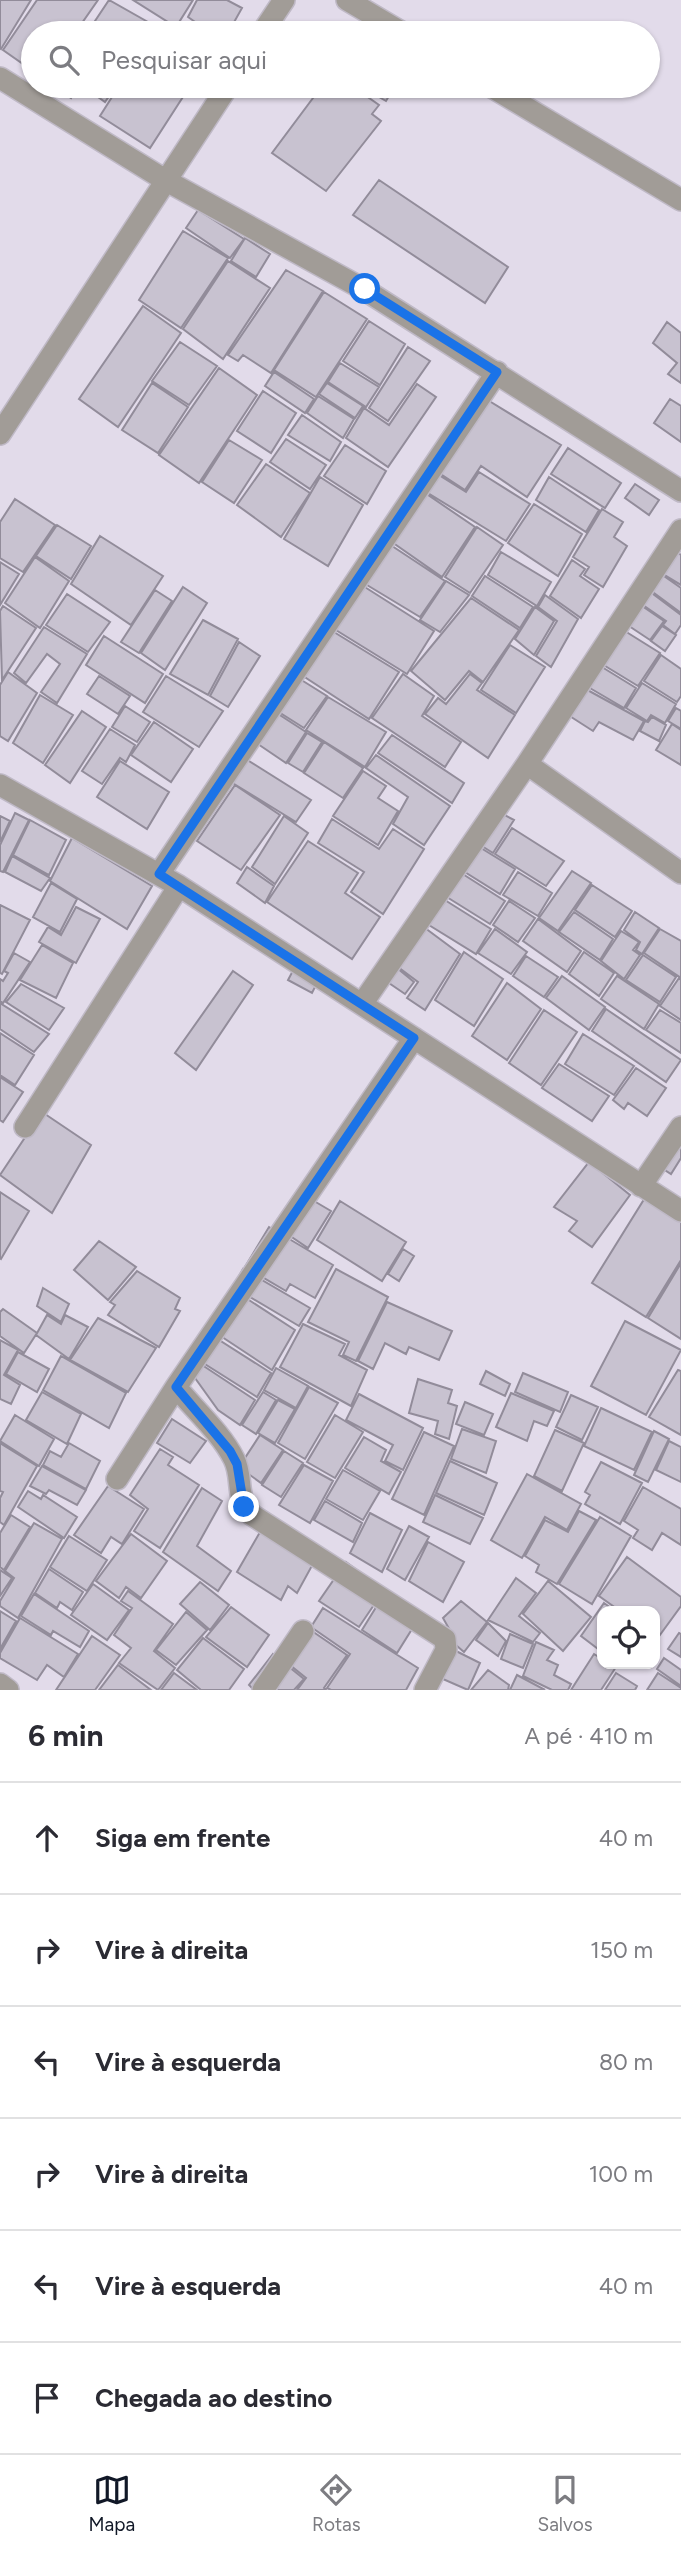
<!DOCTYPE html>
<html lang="pt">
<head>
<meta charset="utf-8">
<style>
	body { margin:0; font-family:Figtree,sans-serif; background:#f7f7f7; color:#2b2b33 }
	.controls { position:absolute; right:21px; bottom:21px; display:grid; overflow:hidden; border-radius:14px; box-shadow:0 2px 5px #0004 }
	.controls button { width:63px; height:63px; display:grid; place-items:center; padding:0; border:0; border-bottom:2px solid #e1e1e2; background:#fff; color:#2b2b33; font:35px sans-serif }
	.stop { position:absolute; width:21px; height:21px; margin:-16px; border:5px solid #1a73e8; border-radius:50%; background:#fff }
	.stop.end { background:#1a73e8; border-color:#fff; box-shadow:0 2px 7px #0008 }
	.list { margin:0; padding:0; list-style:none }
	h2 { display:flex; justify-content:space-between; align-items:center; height:91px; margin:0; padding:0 28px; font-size:30px }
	h2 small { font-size:23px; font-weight:400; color:#7c7c81 }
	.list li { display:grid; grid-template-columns:46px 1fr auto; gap:21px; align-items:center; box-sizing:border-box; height:112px; padding:0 28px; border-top:2px solid #e1e1e2 }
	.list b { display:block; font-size:26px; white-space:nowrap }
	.list em { font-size:23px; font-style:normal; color:#7c7c81 }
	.icon { flex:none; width:38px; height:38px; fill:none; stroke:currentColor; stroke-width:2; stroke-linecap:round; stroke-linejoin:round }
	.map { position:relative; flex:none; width:681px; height:1690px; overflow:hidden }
	.search { position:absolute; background:#fff; box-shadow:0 2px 5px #0004; left:21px; right:21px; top:21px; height:77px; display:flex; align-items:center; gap:18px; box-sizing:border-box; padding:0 24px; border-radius:38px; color:#7c7c81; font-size:26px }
	.sheet { height:763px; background:#fff }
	nav { display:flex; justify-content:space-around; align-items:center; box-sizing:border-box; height:98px; border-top:2px solid #e1e1e2; background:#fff; font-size:19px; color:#7c7c81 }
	nav a { display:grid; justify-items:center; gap:4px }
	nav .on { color:#111827 }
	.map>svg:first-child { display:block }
	.building { fill:#c8c2d0; stroke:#928c9a; stroke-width:2 }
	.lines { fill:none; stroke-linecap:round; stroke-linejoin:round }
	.minor-casing { stroke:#bfb9c6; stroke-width:24 }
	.minor { stroke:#a19c97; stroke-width:21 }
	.route { stroke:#1a73e8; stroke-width:9 }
</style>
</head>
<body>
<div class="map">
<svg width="681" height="1690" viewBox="0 0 681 1690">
	<rect width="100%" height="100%" fill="#e2dbea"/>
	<!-- building -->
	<path class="building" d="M0,0h31l-30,49 -1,-1z
		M37,0h61l-23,33h-42v38l-30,-21z
		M109,0l46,26 -5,7h-63z
		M133,0h60l-17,27z
		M197,0h30l15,8 -14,25h-35l5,-9 -10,-7z
		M53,86h25l-7,12z
		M83,86h33l-11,16z
		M119,86h71l-40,62 -50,-32z
		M322,86h30l27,19 -7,9 9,7 -55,70 -54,-38z
		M360,86h35l-9,15z
		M379,180l129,87 -23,36 -132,-88z
		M198,210l46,29 -14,19 -44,-30z
		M183,231l45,27 -47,70 -42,-28z
		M245,238l25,16 -14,23 -25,-16z
		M228,261l42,27 -47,71 -40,-30z
		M286,270l37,21 -52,82 -28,-18 -5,6 -10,-6z
		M324,292l43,27 -51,78 -42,-27z
		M143,306l38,27 -63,94 -39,-28z
		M369,321l36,23 -25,41 -37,-24z
		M667,322l14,11v50l-13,-9 9,-11 -24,-20z
		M180,342l37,24 -28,39 -37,-24z
		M408,347l22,14 -42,60 -19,-13z
		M340,363l39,24 -13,20 -38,-25z
		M219,368l38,27 -58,88 -40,-28z
		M274,372l40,27 -9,14 -40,-27z
		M152,383l36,24 -30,46 -36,-23z
		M327,383l36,23 -8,12 -36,-24z
		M417,384l19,13 -48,70 -42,-29 18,-30 25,17z
		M263,391l33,22 -25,40 -34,-22z
		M318,396l36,23 -11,19 -36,-25z
		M486,399l75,46 -34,52 -46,-31 -16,24 -29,-19z
		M670,399l11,7v36l-27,-19z
		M302,415l39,27 -11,19 -42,-26z
		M286,439l40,26 -16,24 -40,-27z
		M229,440l33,20 -28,43 -32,-21z
		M345,445l41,26 -19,33 -43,-28z
		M568,448l53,35 -16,25 -54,-34z
		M266,464l44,29 -29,44 -44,-32z
		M434,472l32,20 13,-20 51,32 -24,37 -83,-51z
		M320,477l43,28 -35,61 -44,-27z
		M549,477l50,33 -13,22 -50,-32z
		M412,484l63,43 -33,50 -63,-44z
		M635,484l24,16 -10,15 -24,-17z
		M15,499l40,26 -32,47 -23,-14v-36z
		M534,504l48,30 -24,42 -50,-33z
		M602,509l21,13 -9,15 13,9 -24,41 -19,-12 5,-8 -16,-10z
		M57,525l34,21 -20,33 -35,-23z
		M477,527l26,18 -33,48 -25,-16z
		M100,536l63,40 -32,49 -60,-41z
		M386,542l59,39 -25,36 -58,-35z
		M501,552l50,30 -14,24 -49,-31z
		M677,552l4,3v30l-18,-11z
		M35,557l34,24 -29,47 -35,-25z
		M572,560l13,9 -5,7 19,13 -18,29 -31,-22z
		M0,562l19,12 -19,31z
		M661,574l20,14v25l-31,-23z
		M485,576l48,31 -13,21 -48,-32z
		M446,581l23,14 -29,37 -20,-12z
		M360,584l74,47 -27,43 -76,-47z
		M183,587l24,16 -42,67 -24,-17z
		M155,590l17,11 -33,52 -18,-11z
		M649,591l32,24v10l-6,9 -12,-9 3,-4 -26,-18z
		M67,594l43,28 -22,30 -42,-27z
		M545,595l33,24 -27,48 -15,-11 21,-35 -19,-14z
		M471,598l48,32 -36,52 -14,-11 -24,29 -34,-29z
		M3,606l33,22 -34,52 -2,-69z
		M642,606l22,15 -14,19 -21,-14z
		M535,607l19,14 -20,34 -19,-16z
		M203,620l35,19 -30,56 -38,-21z
		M662,626l14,9 -11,16 -14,-10z
		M44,627l43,27 -30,49 -16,-11 19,-28 -13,-10 -21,29 -12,-10z
		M620,628l40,25 -22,33 -41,-25z
		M329,629l70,43 -30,47 -69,-45z
		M104,636l59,38 -18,29 -59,-38z
		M239,642l21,14 -32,51 -18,-11z
		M510,645l35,22 -29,46 -35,-23z
		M661,655l20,14v27l-4,6 -33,-21z
		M597,664l39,24 -12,20 -41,-24z
		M8,672l29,21 -29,48 -8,-5v-51z
		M403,674l31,22 -12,20 39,26 -16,25 -73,-49z
		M470,674l12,9 -5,7 38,25 -27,43 -63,-44 13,-16 8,6z
		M99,676l31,20 -12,18 -31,-20z
		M166,676l57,35 -24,36 -56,-35z
		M295,676l32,20 -23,32 -30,-19z
		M642,683l34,21 -11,19 -14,-8 -4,6 -21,-13z
		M582,687l62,34 -11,19 -34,-18 -6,9 -28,-18z
		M40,695l33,20 -30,48 -30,-20z
		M328,697l58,35 -21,35 -59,-37z
		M125,706l25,16 -13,20 -25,-15z
		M676,708l5,3v18l-13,-8z
		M272,710l34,22 -20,31 -34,-23z
		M82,711l24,16 -36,56 -25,-18z
		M652,717l14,8 -7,16 -19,-10 5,-10 3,1z
		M154,722l39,27 -22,33 -40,-27z
		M672,724l9,6v35l-25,-15z
		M110,729l25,16 -9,17 -6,-4 -18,26 -20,-13z
		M307,733l15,9 -19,30 -15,-9z
		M392,735l72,48 -12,20 -74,-50z
		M324,742l39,26 -20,30 -39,-25z
		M376,755l74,51 -26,39 -31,-21 15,-27 -42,-29z
		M241,756l70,44 -15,22 -70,-43z
		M120,761l49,31 -22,37 -50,-32z
		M363,771l23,15 -8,12 20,13 -20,34 -45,-29z
		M235,785l45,30 -39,55 -44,-29z
		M497,811l17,9 -21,33 -16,-10z
		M15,813l14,7 -26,52 -3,-1v-26z
		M0,816l10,5 -10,21z
		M284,816l24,17 -33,51 -23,-17z
		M332,819l47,30 14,-20 31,20 -41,65 -32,-22 13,-20 -46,-29z
		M30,820l36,20 -17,35 -36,-20z
		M512,828l52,33 -18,25 -51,-32z
		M72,838l80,48 -25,43 -77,-48z
		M308,841l50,32 -13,20 35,24 -28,42 -85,-57z
		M476,845l39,24 -15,25 -40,-25z
		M12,856l38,22 -9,13 -36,-19z
		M247,867l27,19 -9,17 -28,-20z
		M458,871l47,30 -15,23 -48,-30z
		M572,871l19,12 -33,48 -19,-13z
		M518,872l34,21 -14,23 -35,-21z
		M51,883l26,16 -17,33 -27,-15z
		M592,885l40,26 -17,26 -40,-27z
		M440,897l51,32 -15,25 -52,-32z
		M509,901l26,17 -17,24 -25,-17z
		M0,905l30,15 -28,54 -2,-1z
		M76,907l24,12 -24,44 -37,-21 9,-15 13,8z
		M574,912l39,27 -13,21 -41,-28z
		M635,912l24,16 -17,26 -6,-4 4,-8 -16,-12z
		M538,919l43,32 -14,21 -44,-31z
		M421,925l39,29 -35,56 -18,-12 11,-16 -24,-18z
		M495,929l32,23 -16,22 -33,-21z
		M660,929l21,12v37l-37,-25z
		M621,931l18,11 -6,8 7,5 -16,24 -23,-18z
		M42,945l31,18 -17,35 -36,-18z
		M464,952l39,27 -29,47 -39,-26z
		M584,952l30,21 -15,23 -30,-22z
		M14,953l16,9 -27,41 -3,-2v-22l3,2 5,-8 -4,-2z
		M643,955l33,22 -16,25 -34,-22z
		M526,956l32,21 -14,20 -31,-21z
		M296,965l23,14 -7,14 -24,-13z
		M397,968l17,14 -9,12 -19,-13z
		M233,971l20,14 -57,85 -21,-17z
		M562,976l43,31 -16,23 -43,-32z
		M617,976l42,28 -15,25 -43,-30z
		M679,978l2,2v40l-21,-14z
		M507,983l34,26 -34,51 -35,-24z
		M21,984l43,24 -15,22 -43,-28z
		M0,1003l49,31 -15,18 -34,-23z
		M606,1009l75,51 -15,22 -74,-51z
		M544,1010l33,22 -36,53 -32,-22z
		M660,1010l21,13v30l-35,-23z
		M0,1033l34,22 -19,30 -15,-10z
		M583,1034l51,32 -20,29 -49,-31z
		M559,1064l50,32 -17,25 -50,-33z
		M636,1068l30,20 -19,28 -19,-13 -4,6 -11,-9z
		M0,1077l23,15 -20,30 -3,-2z
		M42,1112l49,33 -39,68 -52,-38z
		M681,1130v28l-10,16 -14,-9z
		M589,1162l41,33 -38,52 -23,-16 8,-10 -23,-14z
		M297,1191l34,20 -23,37 -34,-23z
		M0,1192l29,19 -28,48 -1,-1z
		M648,1193l33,21v46l-35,57 -54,-34z
		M340,1201l66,41 -24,39 -65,-41z
		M269,1227l64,38 -18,33 -25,-14 -4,7 -41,-24z
		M99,1241l37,26 -28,33 -34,-30z
		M403,1249l11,7 -15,25 -11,-7z
		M681,1263v76l-33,-21z
		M243,1269l67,39 -11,18 -66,-39z
		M336,1269l52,28 -32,64 -13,-6 6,-13 -41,-20z
		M137,1271l43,27 -5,11 5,2 -21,36 -51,-32 7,-10 -5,-3z
		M43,1288l26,16 -8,18 -24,-16z
		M232,1289l63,41 -23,40 -65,-43z
		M387,1302l65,29 -13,29 -30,-13 -3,7 -21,-11 -12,26 -15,-8z
		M3,1309l34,24 -13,20 -24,-17v-24z
		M47,1315l14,9 4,-9 23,12 -19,32 -33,-24z
		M98,1318l58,30 -28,44 -58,-32z
		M625,1321l56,29 -35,65 -55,-29z
		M303,1324l42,20 -6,11 28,15 -16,36 -71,-39z
		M205,1331l66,42 -14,24 -68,-43z
		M0,1340l18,10 -14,25 16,10 -9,19 -11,-5z
		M18,1352l31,17 -12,23 -31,-18z
		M61,1356l65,37 -17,35 -66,-38z
		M196,1361l59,39 -15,25 -22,-15 -28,-39z
		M276,1368l32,18 -12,22 -32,-18z
		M678,1370l3,1v64l-32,-18z
		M486,1371l24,13 -5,12 -25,-12z
		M523,1373l45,19 -8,20 -45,-20z
		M418,1379l34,11 -4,13 9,3 -8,33 -14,-5 3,-13 -29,-8z
		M309,1387l29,16 -33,56 -27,-16z
		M42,1392l39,22 -14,30 -41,-24z
		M263,1392l13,8 -20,34 -14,-9z
		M511,1393l43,18 -7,15 -13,-5 -7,20 -31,-14z
		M359,1394l64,34 -20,42 -18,-9 8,-16 -47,-25z
		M571,1395l27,12 -16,33 -26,-13z
		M278,1400l17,9 -20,34 -17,-10z
		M465,1402l28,12 -9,21 -28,-11z
		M601,1408l51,24 -18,38 -50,-24z
		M15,1415l39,24 -15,27 -39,-25z
		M335,1415l28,17 -28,46 -28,-16z
		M172,1419l34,22 -16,22 -33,-20z
		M462,1429l34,12 -10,32 -35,-14z
		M555,1430l29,13 -22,48 -28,-15z
		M654,1431l15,8 -21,43 -14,-7z
		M424,1432l30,14 -30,69 -32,-16z
		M260,1435l23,15 -22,33 -22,-16z
		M364,1437l22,13 -5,11 20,11 -12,22 -44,-26z
		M669,1441l12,6v35l-25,-12z
		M0,1443l37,23 -33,59 -4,-3v-24l3,-6 -3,-1z
		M69,1443l31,18 -14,28 -43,-24 7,-14 11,6z
		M160,1449l13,8 -5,8 31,20 -39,63 -26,-17 14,-22 -18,-14z
		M284,1451l19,12 -22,34 -19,-12z
		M450,1461l47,22 -13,32 -48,-22z
		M601,1462l41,21 -22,41 -35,-20 5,-9 -5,-3z
		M304,1465l29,16 -23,42 -31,-18z
		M42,1466l44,24 -9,15 -28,-15 -3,4 -16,-8z
		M343,1470l37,21 -17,29 -37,-21z
		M527,1474l54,30 -14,26 -22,-13 -23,41 -31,-18z
		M108,1486l36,23 -22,35 -11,-7 -10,16 -27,-18z
		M643,1487l38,22v36l-19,-12 -10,17 -19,-12 5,-8 -14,-9z
		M202,1488l20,13 -25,45 34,25 -13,20 -55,-39z
		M28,1491l13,8 2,-4 34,22 -13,21 -46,-31z
		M435,1495l48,23 -13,26 -47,-22z
		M325,1501l37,22 -9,19 -39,-22z
		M579,1511l17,9 -39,64 -21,-12 3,-7 -14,-9 20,-36 23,12z
		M370,1513l32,17 -20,42 -32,-19z
		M11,1515l19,12 -26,43 -4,-3v-34z
		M600,1517l31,19 -39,68 -33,-20z
		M34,1523l28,16 -44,79 -18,-12v-5l14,-23 -9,-7z
		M409,1526l20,11 -24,43 -18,-11z
		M260,1532l54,30 -17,31 -9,-7 -7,14 -44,-28z
		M131,1534l36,27 -26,37 -15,-11 -7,11 -23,-17z
		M69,1536l38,24 -20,31 -37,-24z
		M428,1542l36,20 -21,40 -34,-21z
		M627,1557l54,40v9l-24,33 -2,-2v-26h-35l-21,-15z
		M346,1562l38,28 -25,37 -40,-26z
		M49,1569l34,23 -11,18 -12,-8 -3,6 -22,-15z
		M0,1570l12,8 -12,18z
		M516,1578l20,15 -17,23 21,17 -7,9 -45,-22z
		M548,1581l43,36 -28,34 -40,-37z
		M200,1582l29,23 -19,25 -30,-26z
		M93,1584l36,26 -22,30 -36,-25z
		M128,1591l45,33 -19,27 21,17 -17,22 -39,-27 12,-15 -17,-13 18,-27 -11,-7z
		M386,1591l36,22 -25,40 -35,-23z
		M34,1594l55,37 -9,16 -27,-16 -2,4 -30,-19z
		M461,1601l26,21 -23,30 -7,-6 -4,3 -1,-15 -9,-16z
		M604,1603l11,8h-13v41l-21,-16z
		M231,1607l38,28 -22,32 -41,-30z
		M323,1608l95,60 -12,22h-75l-4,-2 23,-34 -39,-27z
		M0,1611l16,10 -16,28z
		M186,1612l21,18 -31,35 -20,-15z
		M20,1618l58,36 -14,23 -17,-12 -10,15 -37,-22v-5z
		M488,1623l18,18 -8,15 -22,-16z
		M309,1629l38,26 -23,33 2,2h-29l9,-12 -21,-17z
		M679,1633l2,1v23l-13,-8z
		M510,1634l23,10 -10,24 -22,-9z
		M92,1636l28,19 -25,35h-39z
		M203,1638l41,31 -15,21h-28l-24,-20z
		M536,1642l18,8 -7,10 11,5 -4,10 17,9 -3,6h-16l-29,-14z
		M450,1648l30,15 -12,27 -32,-14z
		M273,1654l31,25 -10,11h-40l-5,-5z
		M594,1654l8,5v5l14,3 -15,23h-30z
		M664,1658l17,12v16l-24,-17z
		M118,1665l33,25h-52z
		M488,1670l21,15 -1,5h-37z
		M174,1673l23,17h-36z
		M616,1673l21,13 -2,4h-30z
		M658,1673l23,15v2h-34z
		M517,1675l28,15h-35z"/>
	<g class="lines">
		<defs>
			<path id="minor" d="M347,0l56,33
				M262,33l22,-33
				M0,78l165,102 200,110 316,201
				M490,86l191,114
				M0,434l228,-348
				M527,764l154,109
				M0,785l179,101 502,325
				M159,874l338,-502
				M362,1004l165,-240 154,-234
				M25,1127l154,-241
				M641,1186l40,-59
				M176,1387c19,23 45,46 58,72 10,20 0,37 18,56l193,124 1,11 -21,40
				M117,1479l59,-92 238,-349
				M0,1684l8,6
				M263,1690l40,-59"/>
		</defs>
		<!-- minor casing -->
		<use href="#minor" class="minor-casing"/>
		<!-- minor -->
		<use href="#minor" class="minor"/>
	</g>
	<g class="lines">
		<!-- route -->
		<path class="route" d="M244,1507l-7,-43 -7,-13 -54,-64 238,-349 -255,-164 338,-502 -132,-83"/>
	</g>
</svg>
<div class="controls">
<button><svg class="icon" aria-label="locate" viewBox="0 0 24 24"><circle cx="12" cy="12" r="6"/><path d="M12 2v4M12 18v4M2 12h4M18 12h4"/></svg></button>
</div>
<div class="stop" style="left:365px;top:289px"></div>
<div class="stop end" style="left:244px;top:1507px"></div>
<div class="search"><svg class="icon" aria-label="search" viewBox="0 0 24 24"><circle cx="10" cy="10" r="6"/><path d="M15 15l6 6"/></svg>Pesquisar aqui</div>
</div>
<section class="sheet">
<h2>6 min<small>A pé · 410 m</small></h2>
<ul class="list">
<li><svg class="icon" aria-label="ahead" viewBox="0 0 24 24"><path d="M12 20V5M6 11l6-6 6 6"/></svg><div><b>Siga em frente</b></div><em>40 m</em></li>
<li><svg class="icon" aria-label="right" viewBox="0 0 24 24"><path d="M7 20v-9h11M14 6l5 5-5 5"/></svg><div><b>Vire à direita</b></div><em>150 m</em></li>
<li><svg class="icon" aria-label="left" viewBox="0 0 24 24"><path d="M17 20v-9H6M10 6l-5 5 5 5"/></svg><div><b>Vire à esquerda</b></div><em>80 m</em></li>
<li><svg class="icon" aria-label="right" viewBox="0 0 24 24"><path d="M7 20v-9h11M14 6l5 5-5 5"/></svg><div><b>Vire à direita</b></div><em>100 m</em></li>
<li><svg class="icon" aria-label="left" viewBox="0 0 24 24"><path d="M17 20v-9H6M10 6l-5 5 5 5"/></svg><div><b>Vire à esquerda</b></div><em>40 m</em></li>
<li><svg class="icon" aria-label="arrive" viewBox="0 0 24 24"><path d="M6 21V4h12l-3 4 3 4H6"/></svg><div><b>Chegada ao destino</b></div></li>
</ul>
</section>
<nav>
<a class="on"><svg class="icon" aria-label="map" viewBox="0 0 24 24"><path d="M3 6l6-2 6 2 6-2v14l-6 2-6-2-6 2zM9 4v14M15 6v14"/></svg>Mapa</a>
<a><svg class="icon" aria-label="directions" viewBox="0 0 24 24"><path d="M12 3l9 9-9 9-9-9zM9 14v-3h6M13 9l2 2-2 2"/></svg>Rotas</a>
<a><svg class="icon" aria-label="saved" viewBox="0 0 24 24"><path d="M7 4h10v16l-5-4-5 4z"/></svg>Salvos</a>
</nav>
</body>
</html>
